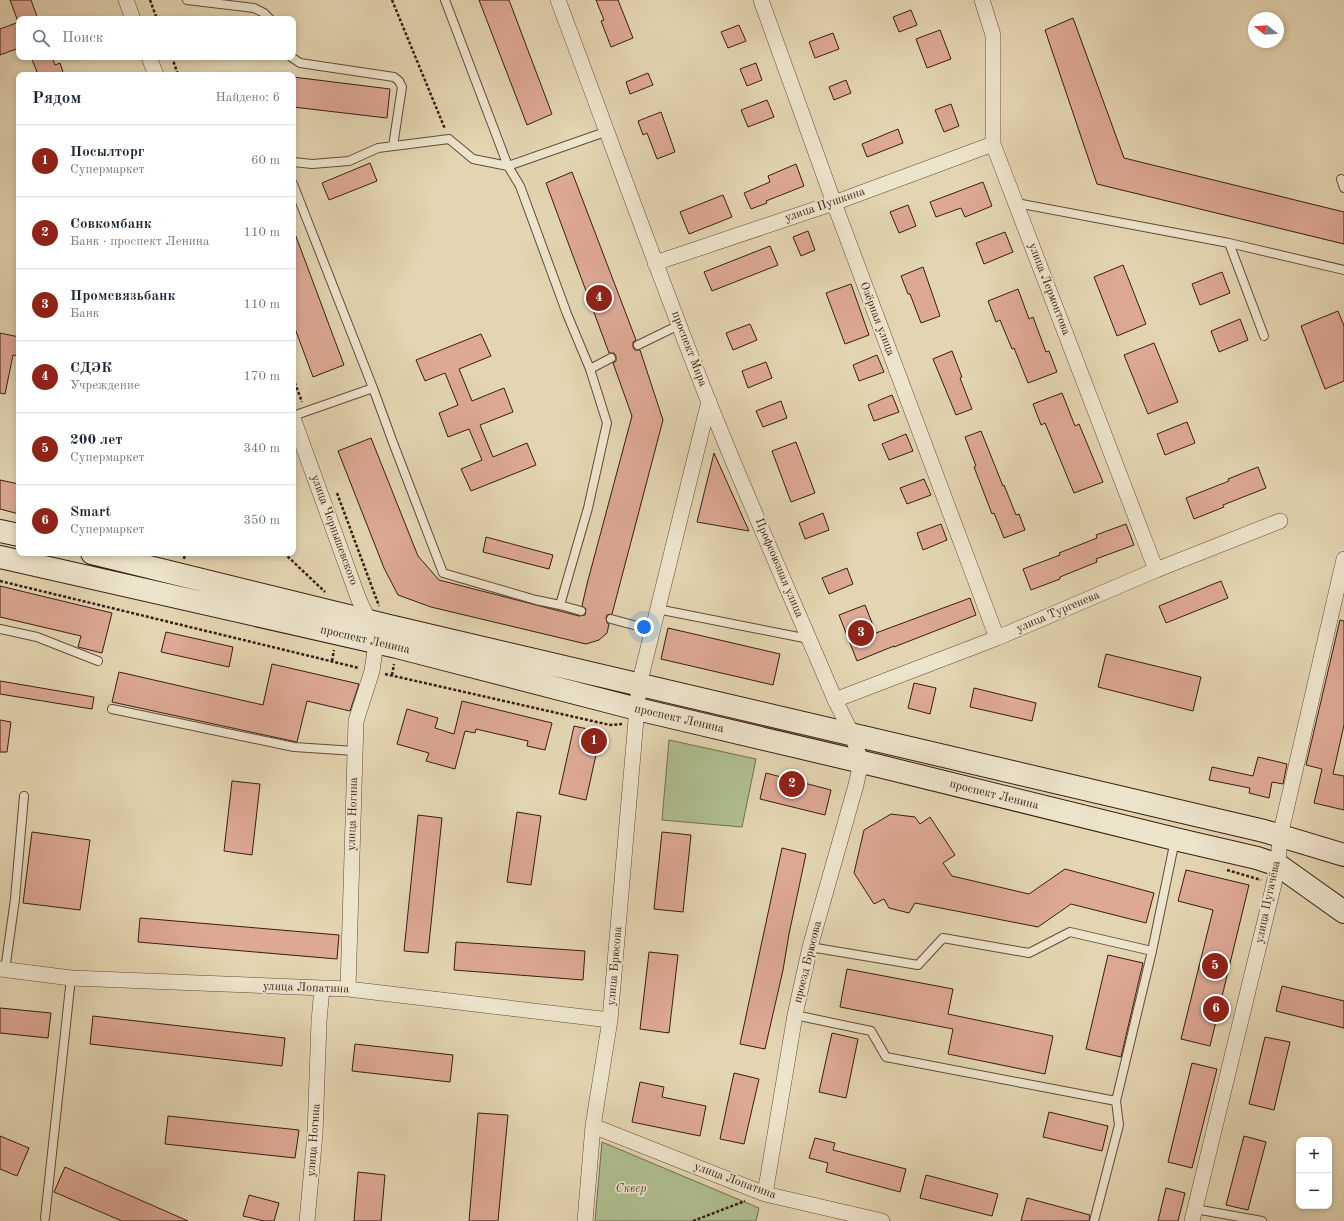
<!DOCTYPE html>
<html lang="ru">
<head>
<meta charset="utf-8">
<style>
	body { margin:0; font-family:"Old Standard TT",serif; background:#f2f2f3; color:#1f2937 }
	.controls { position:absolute; right:12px; bottom:12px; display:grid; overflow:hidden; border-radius:8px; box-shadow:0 2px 6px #0003 }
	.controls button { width:36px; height:36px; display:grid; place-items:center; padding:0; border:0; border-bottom:1px solid #e0e1e3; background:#fff; color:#1f2937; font:20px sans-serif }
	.compass { position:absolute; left:1248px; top:12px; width:36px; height:36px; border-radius:50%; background:#fff; box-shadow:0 2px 6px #0003; rotate:287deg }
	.you { position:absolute; left:644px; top:627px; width:14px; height:14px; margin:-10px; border:3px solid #fff; border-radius:50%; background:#1a73e8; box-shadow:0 0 0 6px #1a73e833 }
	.badge { display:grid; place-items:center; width:26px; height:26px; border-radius:50%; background:#8f2418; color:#fff; font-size:13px; font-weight:700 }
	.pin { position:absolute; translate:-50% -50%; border:2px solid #fff; box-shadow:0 1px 4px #0006 }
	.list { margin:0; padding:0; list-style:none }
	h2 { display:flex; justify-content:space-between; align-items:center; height:52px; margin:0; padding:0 16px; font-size:17px }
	h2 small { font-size:13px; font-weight:400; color:#747a83 }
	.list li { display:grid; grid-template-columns:26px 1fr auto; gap:12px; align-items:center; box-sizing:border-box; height:72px; padding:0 16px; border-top:1px solid #e0e1e3 }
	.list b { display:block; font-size:15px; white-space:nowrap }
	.list p { margin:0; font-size:13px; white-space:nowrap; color:#747a83 }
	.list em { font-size:13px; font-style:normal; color:#747a83 }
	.icon { flex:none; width:22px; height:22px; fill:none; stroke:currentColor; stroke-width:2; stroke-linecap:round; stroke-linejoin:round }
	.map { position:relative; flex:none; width:1344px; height:1221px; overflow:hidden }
	.search { position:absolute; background:#fff; box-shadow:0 2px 6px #0003; left:16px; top:16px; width:280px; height:44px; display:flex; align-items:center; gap:10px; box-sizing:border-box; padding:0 14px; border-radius:8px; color:#747a83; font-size:15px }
	.panel { position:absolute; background:#fff; box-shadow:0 2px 6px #0003; left:16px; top:72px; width:280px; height:484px; border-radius:8px }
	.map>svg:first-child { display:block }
	.green { fill:#afbe8f; stroke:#736e51 }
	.building { fill:#dda894; stroke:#371d13 }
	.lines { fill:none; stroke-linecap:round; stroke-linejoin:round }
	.lane-casing { stroke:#624b3a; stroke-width:10 }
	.street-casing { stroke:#624b3a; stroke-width:16 }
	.secondary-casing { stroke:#371d13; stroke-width:24 }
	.path { stroke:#371d13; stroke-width:2.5; stroke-dasharray:3 2; stroke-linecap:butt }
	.lane { stroke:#ede4cc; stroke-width:8 }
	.street { stroke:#ede4cc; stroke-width:15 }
	.secondary { stroke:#ede4cc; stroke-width:22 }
	.labels { text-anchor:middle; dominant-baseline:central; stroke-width:3.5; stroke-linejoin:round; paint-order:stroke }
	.street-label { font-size:12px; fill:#371d13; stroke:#ede4cc }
	.park-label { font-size:12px; font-style:italic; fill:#554532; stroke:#ede4cc }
</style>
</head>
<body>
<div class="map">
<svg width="1344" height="1221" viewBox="0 0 1344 1221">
	<rect width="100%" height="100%" fill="#e3d5b1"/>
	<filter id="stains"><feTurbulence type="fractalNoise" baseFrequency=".005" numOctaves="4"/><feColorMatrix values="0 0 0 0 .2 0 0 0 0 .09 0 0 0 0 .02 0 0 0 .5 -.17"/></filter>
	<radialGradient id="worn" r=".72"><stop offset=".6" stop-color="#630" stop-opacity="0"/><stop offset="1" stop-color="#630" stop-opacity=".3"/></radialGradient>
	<!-- green -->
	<path class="green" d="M669,740l87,19 -14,68 -80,-7z
		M602,1142l157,66 -3,13h-161z"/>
	<!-- building -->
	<path class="building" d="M10,0h21l7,19h-21z
		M479,0h30l43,114 -25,11z
		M596,0h22l15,38 -22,9 -10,-26 3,-1z
		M911,10l6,15 -18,7 -6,-15z
		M1073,18l51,140 220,54v32l-247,-60 -52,-154z
		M19,22v26l-19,7v-26z
		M739,25l7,16 -18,7 -7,-16z
		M940,30l11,29 -24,9 -11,-29z
		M833,33l6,16 -24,9 -6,-16z
		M31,57h21l3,8 5,-2 4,12h-33l6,-3z
		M756,63l6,17 -15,6 -7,-17z
		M648,73l5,12 -23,9 -4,-12z
		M293,77l97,12 -3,29 -94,-11z
		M846,80l5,13 -17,7 -5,-13z
		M767,100l7,17 -26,10 -7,-17z
		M951,104l8,22 -15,6 -9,-22z
		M661,112l14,40 -18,7 -10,-26 -4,2 -5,-14z
		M898,129l5,14 -36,14 -5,-13z
		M370,163l7,18 -48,19 -7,-17z
		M796,164l8,22 -38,15 1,2 -16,6 -7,-16 26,-11 -2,-6z
		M572,172l64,168 -3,2v5l2,3h5l23,70 -51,194 -5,1 -1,3 1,5 2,1 -2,9 -8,7 -13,4 -155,-37 -33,-12 -14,-27 -46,-117 33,-13 47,118 21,24 140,36 6,-1 1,-6 -4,-3 5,-22 45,-168 -19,-53 3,-2v-5l-2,-3h-5l-63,-170z
		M983,182l9,24 -27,11 -4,-9 -25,9 -6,-15z
		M723,195l9,22 -43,17 -9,-22z
		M908,205l8,21 -17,7 -9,-21z
		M294,231l50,134 -31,12 -20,-54v-91z
		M808,231l7,19 -14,6 -8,-19z
		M1005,232l8,20 -29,12 -8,-21z
		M770,246l8,19 -66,26 -8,-19z
		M1123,265l23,59 -29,12 -23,-59z
		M923,267l17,49 -19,7 -11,-29h-2l-7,-18z
		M1222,272l8,21 -30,12 -8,-21z
		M851,284l18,51 -24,9 -19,-51z
		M1018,289l11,30 4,-2 13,35 3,-1 8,21 -29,11 -14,-35 -2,1 -12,-29 -4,2 -8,-21z
		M1338,311l6,15v55l-19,8 -24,-63z
		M1240,319l8,21 -29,12 -8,-21z
		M750,324l7,16 -24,10 -7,-17z
		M0,333l19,4v19l-6,-1 -8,39 -5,-1z
		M481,334l10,22 -32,13 13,32 32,-13 9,24 -33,13 13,32 34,-14 9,22 -65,26 -10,-22 21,-9 -13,-31 -21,8 -9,-24 19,-8 -13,-32 -20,8 -9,-21z
		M1154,343l24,59 -30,12 -24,-59z
		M952,351l10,26 -2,1 12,31 -16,6 -23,-56z
		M877,355l7,17 -25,9 -6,-16z
		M766,362l6,16 -24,10 -6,-17z
		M1062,393l13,33 4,-2 24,58 -29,11 -29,-70 -4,2 -8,-21z
		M892,395l7,17 -25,9 -6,-16z
		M781,401l6,17 -24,9 -7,-16z
		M1187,422l8,21 -30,12 -8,-21z
		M981,431l22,55 1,-1 12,30 3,-1 6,16 -21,8 -10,-25 -2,1 -18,-47 2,-1 -11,-29z
		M906,434l7,17 -24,9 -7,-16z
		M796,442l19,51 -24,9 -19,-51z
		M714,453l35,78 -52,-9z
		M1258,467l8,21 -43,17 1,2 -30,12 -8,-21 43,-17 -1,-2z
		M924,479l7,16 -24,9 -7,-16z
		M0,480l19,4v30l-19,-5z
		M823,513l6,17 -24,9 -6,-16z
		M941,524l6,16 -24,10 -6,-17z
		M1126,524l8,21 -38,14 1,3 -37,15v2l-29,11 -8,-21 37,-14 -1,-2 38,-15 -1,-3z
		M486,537l67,18 -4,14 -66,-17z
		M847,568l6,16 -24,10 -7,-16z
		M1221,581l7,17 -62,25 -7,-17z
		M0,586l112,27 -10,40 -24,-6 3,-11 -81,-19z
		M970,598l6,17 -82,32v-1l-37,15 -18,-46 26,-10 11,28z
		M1340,620l4,1v104l-11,49 11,2v34l-30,-7 8,-34 -16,-4z
		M668,628l112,26 -7,31 -112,-26z
		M166,632l67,15 -4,20 -68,-15z
		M1106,654l95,23 -8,34 -95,-24z
		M272,664l87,20 -9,27 -43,-10 -10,41 -185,-40 7,-30 144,33z
		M0,681l94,16 -2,12 -92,-15z
		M914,683l22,5 -6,26 -22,-6z
		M974,688l62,15 -4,18 -62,-14z
		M462,701l90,22 -7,27 -18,-4 1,-5 -52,-12 -1,4 -10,-2 -10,38 -29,-8 3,-8 -32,-9 10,-35 31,9 -3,10 19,6z
		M0,720l11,2 -4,30h-7z
		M574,726l27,6 -15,68 -27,-6z
		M1258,757l29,7 -4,20 -11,-2 -3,16 -20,-5 1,-5 -41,-8 3,-13 41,9z
		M766,773l65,17 -6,25 -65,-16z
		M232,781l28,3 -8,71 -28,-4z
		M517,812l24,4 -10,69 -24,-3z
		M891,814l24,3 5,7 10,-7 25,38 -12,8 9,13 77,18 36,-25 89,24 -8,30 -75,-19 -33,23 -123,-24 -6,10 -20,-5 -5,-9 -10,5 -20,-31 10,-43z
		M418,815l24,3 -14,135 -24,-2z
		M32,832l58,8 -10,70 -57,-7z
		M662,832l29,3 -8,77 -29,-3z
		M782,848l24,6 -17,80 -6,36 -18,79 -25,-5z
		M1186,870l63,15 -39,161 -29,-7 32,-129 -35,-9z
		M140,918l199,17 -2,24 -199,-17z
		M456,942l129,9 -2,29 -129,-10z
		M649,952l29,3 -9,78 -29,-4z
		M1108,955l35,8 -22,94 -35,-8z
		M847,969l106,20 -5,25 105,22 -8,38 -97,-20 5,-25 -113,-22z
		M1282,986l62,15v27l-68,-17z
		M0,1008l51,5 -3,25 -48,-5z
		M93,1016l192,22 -3,28 -192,-22z
		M832,1033l26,6 -12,59 -27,-6z
		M1265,1037l25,5 -16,68 -25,-6z
		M355,1044l98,11 -3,27 -98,-11z
		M1192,1063l25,6 -25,99 -24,-6z
		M734,1073l25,6 -15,65 -24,-5z
		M640,1082l24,5 -2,10 44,9 -6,30 -68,-14z
		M1049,1112l59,14 -6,25 -59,-14z
		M478,1113l30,2 -10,106h-29z
		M168,1116l131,14 -4,28 -130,-14z
		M0,1136l29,12 -12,28 -17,-7z
		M1244,1136l22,6 -18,68 -22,-5z
		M815,1138l20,5 -2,7 73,19 -6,23 -74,-20 2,-9 -19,-5z
		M65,1167l123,54h-66l-68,-29z
		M358,1172l27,3 -4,46h-27z
		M926,1175l72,19 -6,22 -72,-18z
		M1166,1188l19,5 -7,28h-20z
		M249,1195l30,8 -5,18h-10l-21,-5z
		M1027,1198l63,17 -1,6h-68z"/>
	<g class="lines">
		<defs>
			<path id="lane" d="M187,0l67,8 10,5 6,6
				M291,57l9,6 94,14 5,4 3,6 -9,59
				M293,162l19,2 37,-3 29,-13 71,-9 24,20 35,7 100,-35
				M1341,179l3,9
				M293,184l80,204
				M1016,203l213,40 115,27
				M1229,243l35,93
				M638,345l41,-20
				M590,369l21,-11
				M293,416l80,-28 19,52 51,133 93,27 24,5 28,-97 19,-85 -17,-54 -23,-55 -47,-128 -12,-20 -63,-166
				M560,605l21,6
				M657,609l152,30
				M611,619l41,11
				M0,629l37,8 61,24
				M112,709l182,38 61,4
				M810,947l108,18 25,-27 86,15 41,-21 82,19 -36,150
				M1152,951l23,-111
				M5,970l10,-71 9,-103
				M795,1015l76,16 15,26 230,44 3,24 -25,96
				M1195,1209l67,12
				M45,1218l26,-240"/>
			<path id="street" d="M126,0l7,19
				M558,0c50,133 98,268 150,400 40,101 85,200 127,300l17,34 9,28 -5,23 -46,162 -15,68 -30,179
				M761,0l73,203 163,435
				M982,0l11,35v109l163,426
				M149,57l7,18
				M655,263l179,-60 159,-59
				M293,418l66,182 10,21 7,22 -4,28 -16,50 -8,268
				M835,700l162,-62 159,-68 124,-49
				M0,969l71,9 277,11 262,31
				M593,1126l172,68 117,27
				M307,1221l8,-87 4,-113 3,-33
				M585,1221l8,-95 17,-106 29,-335 70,-284
				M1192,1221l81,-333 5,-23 2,-29 64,-277"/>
			<path id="secondary" d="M0,531l19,4
				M92,553l297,73 875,205 80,24
				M0,557l397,90 240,62 242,57 296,73 82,19 21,7 66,47"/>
		</defs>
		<!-- lane casing -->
		<use href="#lane" class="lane-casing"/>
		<!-- street casing -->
		<use href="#street" class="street-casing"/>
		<!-- secondary casing -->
		<use href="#secondary" class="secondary-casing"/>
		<!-- path -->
		<path class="path" d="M150,0l7,19
			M392,0l53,129
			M172,57l6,18
			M293,378l9,24
			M337,493l42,113
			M284,553l41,39
			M184,559l1,-6
			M0,581l359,87
			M332,661l2,-11
			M385,674l225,51 12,-1
			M392,675l2,-11
			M1227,870l34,10
			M693,1221l52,-20"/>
		<!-- lane -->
		<use href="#lane" class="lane"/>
		<!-- street -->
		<use href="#street" class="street"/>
		<!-- secondary -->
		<use href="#secondary" class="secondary"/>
	</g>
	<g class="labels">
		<!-- street labels -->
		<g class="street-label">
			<text transform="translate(825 205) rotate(-19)">улица Пушкина</text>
			<text transform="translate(1049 289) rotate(69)">улица Лермонтова</text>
			<text transform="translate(877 319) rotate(69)">Озёрная улица</text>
			<text transform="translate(689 349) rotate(69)">проспект Мира</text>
			<text transform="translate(334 530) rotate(70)">улица Чернышевского</text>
			<text transform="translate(779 568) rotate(67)">Профсоюзная улица</text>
			<text transform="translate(1058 612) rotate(-23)">улица Тургенева</text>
			<text transform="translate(365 640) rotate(13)">проспект Ленина</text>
			<text transform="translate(679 719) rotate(13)">проспект Ленина</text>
			<text transform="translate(994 795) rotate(14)">проспект Ленина</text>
			<text transform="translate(353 814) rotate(-88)">улица Ногина</text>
			<text transform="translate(1268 902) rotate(-78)">улица Пугачёва</text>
			<text transform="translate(808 962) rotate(-76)">проезд Брюсова</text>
			<text transform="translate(615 966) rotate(-85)">улица Брюсова</text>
			<text transform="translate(306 988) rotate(2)">улица Лопатина</text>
			<text transform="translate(314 1140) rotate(-86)">улица Ногина</text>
			<text transform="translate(735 1181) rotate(20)">улица Лопатина</text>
		</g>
		<!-- park labels -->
		<g class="park-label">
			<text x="631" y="1189">Сквер</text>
		</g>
	</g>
	<rect width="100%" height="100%" filter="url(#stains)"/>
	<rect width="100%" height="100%" fill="url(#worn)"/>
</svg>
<div class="controls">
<button>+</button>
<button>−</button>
</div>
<svg class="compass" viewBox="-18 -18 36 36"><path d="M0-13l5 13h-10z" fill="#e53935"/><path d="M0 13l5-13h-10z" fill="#747a83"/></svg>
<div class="you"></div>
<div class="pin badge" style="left:594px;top:741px">1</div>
<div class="pin badge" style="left:792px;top:784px">2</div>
<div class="pin badge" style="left:861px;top:633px">3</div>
<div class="pin badge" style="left:599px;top:298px">4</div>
<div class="pin badge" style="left:1215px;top:966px">5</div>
<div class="pin badge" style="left:1216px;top:1009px">6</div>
<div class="search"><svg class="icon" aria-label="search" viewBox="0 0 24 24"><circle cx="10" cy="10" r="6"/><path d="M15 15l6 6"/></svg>Поиск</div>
<section class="panel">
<h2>Рядом<small>Найдено: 6</small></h2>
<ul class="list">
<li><span class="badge">1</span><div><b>Посылторг</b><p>Супермаркет</p></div><em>60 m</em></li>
<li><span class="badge">2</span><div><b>Совкомбанк</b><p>Банк · проспект Ленина</p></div><em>110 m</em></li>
<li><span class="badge">3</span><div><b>Промсвязьбанк</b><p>Банк</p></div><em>110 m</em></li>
<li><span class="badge">4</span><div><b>СДЭК</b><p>Учреждение</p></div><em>170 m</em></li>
<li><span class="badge">5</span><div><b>200 лет</b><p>Супермаркет</p></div><em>340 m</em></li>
<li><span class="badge">6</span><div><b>Smart</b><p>Супермаркет</p></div><em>350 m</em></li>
</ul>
</section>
</div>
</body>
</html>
